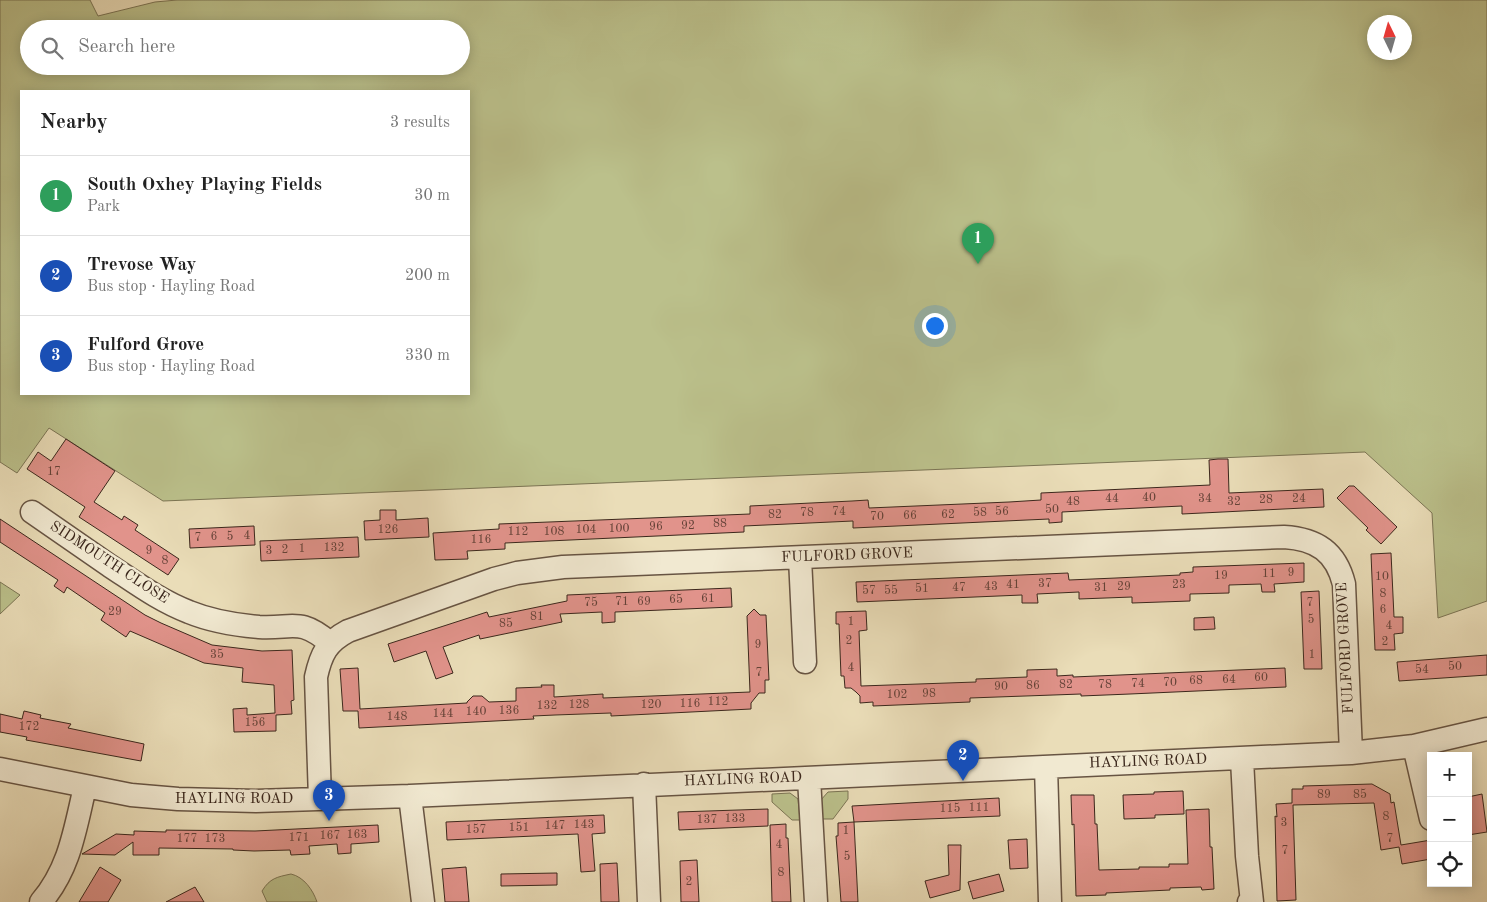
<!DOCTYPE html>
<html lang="en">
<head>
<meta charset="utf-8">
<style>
	body { margin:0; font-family:"Old Standard TT",serif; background:#f6f6f6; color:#222 }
	.controls { position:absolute; right:15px; bottom:15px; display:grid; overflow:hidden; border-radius:0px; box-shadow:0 2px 12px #0003 }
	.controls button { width:45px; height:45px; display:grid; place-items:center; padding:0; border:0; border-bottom:1px solid #e0e0e0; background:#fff; color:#222; font:25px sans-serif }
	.compass { position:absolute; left:1367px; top:15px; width:45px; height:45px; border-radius:50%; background:#fff; box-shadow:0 2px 12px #0003; rotate:355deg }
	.you { position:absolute; left:934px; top:325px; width:18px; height:18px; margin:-12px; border:4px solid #fff; border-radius:50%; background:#1a73e8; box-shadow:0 0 0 8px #1a73e833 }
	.badge { display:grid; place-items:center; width:32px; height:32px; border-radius:50%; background:#8f2418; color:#fff; font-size:16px; font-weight:700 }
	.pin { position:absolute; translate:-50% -41px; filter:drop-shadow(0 1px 2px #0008) }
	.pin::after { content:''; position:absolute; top:26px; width:18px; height:15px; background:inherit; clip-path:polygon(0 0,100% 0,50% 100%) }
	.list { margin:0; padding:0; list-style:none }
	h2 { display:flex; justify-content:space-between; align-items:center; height:65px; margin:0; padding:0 20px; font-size:21px }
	h2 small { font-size:16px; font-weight:400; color:#767676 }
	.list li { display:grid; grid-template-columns:32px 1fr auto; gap:15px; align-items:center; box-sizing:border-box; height:80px; padding:0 20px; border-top:1px solid #e0e0e0 }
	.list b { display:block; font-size:19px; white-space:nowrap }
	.list p { margin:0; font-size:16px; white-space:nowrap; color:#767676 }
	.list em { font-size:16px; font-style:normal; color:#767676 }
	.icon { flex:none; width:28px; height:28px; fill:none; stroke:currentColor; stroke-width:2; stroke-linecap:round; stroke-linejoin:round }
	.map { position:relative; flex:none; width:1487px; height:902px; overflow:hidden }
	.search { position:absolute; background:#fff; box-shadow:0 2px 12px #0003; left:20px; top:20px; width:450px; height:55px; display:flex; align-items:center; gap:12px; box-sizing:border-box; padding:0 18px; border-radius:28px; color:#767676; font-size:19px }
	.panel { position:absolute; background:#fff; box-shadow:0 2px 12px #0003; left:20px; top:90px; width:450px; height:305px; border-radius:0px }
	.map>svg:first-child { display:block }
	.green { fill:#bbc08b; stroke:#7b7454; fill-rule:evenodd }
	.building { fill:#e1938b; stroke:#3b271c }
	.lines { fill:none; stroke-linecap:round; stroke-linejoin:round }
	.minor-casing { stroke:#675443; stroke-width:25 }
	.minor { stroke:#f1e9d1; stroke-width:22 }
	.labels { text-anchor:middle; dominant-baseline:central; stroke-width:5; stroke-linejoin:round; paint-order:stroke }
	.number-label { font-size:12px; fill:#644238 }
	.street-label { font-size:15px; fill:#3b271c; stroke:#f1e9d1 }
</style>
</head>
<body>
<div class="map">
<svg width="1487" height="902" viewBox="0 0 1487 902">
	<rect width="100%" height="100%" fill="#eaddb8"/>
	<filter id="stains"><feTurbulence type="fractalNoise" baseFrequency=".004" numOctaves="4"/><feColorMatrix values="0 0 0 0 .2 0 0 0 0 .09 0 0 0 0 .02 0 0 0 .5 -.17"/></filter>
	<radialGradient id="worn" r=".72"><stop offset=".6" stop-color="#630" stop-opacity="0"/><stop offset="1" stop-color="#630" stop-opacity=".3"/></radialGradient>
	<!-- green -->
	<path class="green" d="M0,0h90l8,16 57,-14 22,-2h1310v601l-49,17 -6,-105 -67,-61 -1202,49 -114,-73 -32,45 -17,-11zM1374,22h30v30h-30zM29,29h432v37h-432zM21,91h448v303h-448z
		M0,582l20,13 -20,19z
		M848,791v8l-15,20h-12l-1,-18 8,-9z
		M790,793l8,6 2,21h-8l-20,-18v-8z
		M291,874c13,3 22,16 26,28h-50l-5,-11c8,-13 15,-14 29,-17z"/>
	<!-- building -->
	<path class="building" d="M66,439l49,32 -21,31 28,18 2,-4 14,9 -3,5 44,29 -11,16 -89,-58 6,-10 -58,-38 11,-17 13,9z
		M1218,459h10l1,34 94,-4 1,18 -142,7v-8l-84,4 -36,2v10l-13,1v-4l-196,9v-7l-109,5v6l-239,11v6l-38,2 1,8 -33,1 -2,-27 66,-4v-5l251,-10v-8l102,-5 16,-1 1,8 140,-6 32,-2v-7l169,-8 -1,-25z
		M1349,486h5l43,41 -16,17 -15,-14 2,-2 -31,-30z
		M380,510h16v10l32,-2 1,19 -64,3 -1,-19 16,-1z
		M0,519l145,96 16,8 51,22 50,6 30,-1 2,50 -3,1 1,13 -16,1v16l-42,1 -1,-23 14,-1v7l28,-2 -1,-28 -32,-3 1,-14 -39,-5 -74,-32 -4,6 -25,-17 4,-7 -38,-26 -3,6 -10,-7 4,-6 -58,-38z
		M254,526l1,19 -65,3 -1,-19z
		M358,537l1,20 -98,4 -1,-20z
		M1391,553l3,64h9v16l-9,1 1,16h-20l-4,-96z
		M1304,563v19l-30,2 1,8h-13l-1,-8 -32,1v8l-39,1v7l-58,2v-6l-53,2v-7l-42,2 1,9h-16v-8l-165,7 -1,-20 212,-9 1,7 47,-2 64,-3v-2l13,-1v-5z
		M731,588l1,19 -117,5v10l-13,1v-11l-42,2 2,8 -82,17 -1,-4 -36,12 10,26 -17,6 -10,-28 -32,11 -6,-18 99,-32 2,5 78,-16v-6z
		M1319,591l3,78h-18l-3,-77z
		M754,609l6,6h6l3,65h-4v13h-6l-8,10v6l-140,7v-3l-56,2 -22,1 1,3 -175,9 -1,-17h-15l-3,-42 18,-1 2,41 107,-6v-1l6,-6h9l7,6 27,-1v-13l26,-1 -1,-2h13v12l49,-3v4l147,-6 -3,-76z
		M866,611l1,19 -8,1 2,55 115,-4v-3l51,-2v-7l30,-1v7l16,-1v2l212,-9 1,19 -156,7 -49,2v-2l-111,4v4l-97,4v-4l-13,1v-7l-4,-4 -5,-4h-6l-1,-12h-3l-2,-52h-3v-12z
		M1214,617l1,12 -21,1v-12z
		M1487,655v20l-88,6 -2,-19z
		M24,711l17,4 -1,3 31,6 -3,4 76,16 -3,17 -115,-21 1,-3 -27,-5v-18l22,5z
		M1372,784l18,10 1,9 3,-1 7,43 30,-5v19l-29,5 -3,-17 -18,3 -7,-47 -81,2 3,95 -19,1 -2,-85 2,1 -1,-13 16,-1v-14h11v-3z
		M1183,791l1,23 -29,1v3l-31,1 -1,-24 31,-1v-2z
		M1482,794l5,38 -19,3v-38z
		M1071,795h23l1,29h2l2,46 40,-1v-2h30v-3h19l-2,-54 23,-1 1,38h2l2,42 -12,1 -1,-3 -31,1v2l-64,3v2l-30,1 -2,-72 -2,1z
		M999,798l1,18 -146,6 -2,-16z
		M768,809v17l-89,4 -1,-18z
		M604,815l1,18 -13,1 3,37 -14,1 -3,-38 -131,6 -1,-18z
		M854,822l4,80h-17l-5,-66h2v-13z
		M786,824v14h2l3,64h-19l-2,-77z
		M378,825l1,17 -28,2v9l-13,1 -1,-10 -28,2 1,8 -19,1 -1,-5 -36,1 -21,-1v-1l-74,-1v7h-26v-13l-18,13 -33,-1 34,-20 18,1v-4l32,1v-2l89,1z
		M1027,839l1,29 -18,1 -2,-29z
		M948,845h13l-1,45 -30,8 -5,-17 24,-6z
		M697,860l2,42h-18l-1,-41z
		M617,863l2,39h-18l-1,-38z
		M100,867l21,13 -13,22h-29z
		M466,867l3,35h-24l-3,-33z
		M557,873v12l-56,1v-12z
		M999,874l5,17 -31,8 -5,-17z
		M195,887l9,15h-38z"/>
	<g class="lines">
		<defs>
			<path id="minor" d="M32,512c26,18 52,36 78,54 26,17 50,35 79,46 22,9 46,13 70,15 35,2 40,-10 71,16
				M800,558l5,104
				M1414,746l17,73
				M1242,759l5,97 5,46h-3
				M1046,767l4,135
				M0,769l131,26 47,4 78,2 154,-5 941,-43 63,-7 73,-17
				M809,778l7,124
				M644,784l5,118
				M410,796l13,106
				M320,799l-4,-122c5,-23 11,-35 32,-46l146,-52 23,-6 46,-6 721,-30c33,2 52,15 60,47l7,169
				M41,902c29,-34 34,-73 44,-115"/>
		</defs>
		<!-- minor casing -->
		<use href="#minor" class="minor-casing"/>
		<!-- minor -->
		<use href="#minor" class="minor"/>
	</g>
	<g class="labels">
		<!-- number labels -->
		<g class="number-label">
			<text x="54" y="472">17</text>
			<text x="1149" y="498">40</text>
			<text x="1112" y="499">44</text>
			<text x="1205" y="499">34</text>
			<text x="1299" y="499">24</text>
			<text x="1266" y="500">28</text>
			<text x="1073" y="502">48</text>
			<text x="1234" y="502">32</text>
			<text x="1052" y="510">50</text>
			<text x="839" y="512">74</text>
			<text x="1002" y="512">56</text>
			<text x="807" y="513">78</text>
			<text x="980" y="513">58</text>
			<text x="775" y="515">82</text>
			<text x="948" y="515">62</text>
			<text x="910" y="516">66</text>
			<text x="877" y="517">70</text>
			<text x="720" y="524">88</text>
			<text x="688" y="526">92</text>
			<text x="656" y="527">96</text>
			<text x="619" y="529">100</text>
			<text x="388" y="530">126</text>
			<text x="586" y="530">104</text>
			<text x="518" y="532">112</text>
			<text x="554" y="532">108</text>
			<text x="247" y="536">4</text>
			<text x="214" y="537">6</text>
			<text x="230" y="537">5</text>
			<text x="198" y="538">7</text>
			<text x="481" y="540">116</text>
			<text x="334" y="548">132</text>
			<text x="302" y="549">1</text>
			<text x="285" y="550">2</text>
			<text x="149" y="551">9</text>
			<text x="269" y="551">3</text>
			<text x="165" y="561">8</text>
			<text x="1291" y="573">9</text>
			<text x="1269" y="574">11</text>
			<text x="1221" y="576">19</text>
			<text x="1382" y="577">10</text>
			<text x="1045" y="584">37</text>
			<text x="1013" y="585">41</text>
			<text x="1179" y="585">23</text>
			<text x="991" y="587">43</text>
			<text x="1124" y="587">29</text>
			<text x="959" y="588">47</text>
			<text x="1101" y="588">31</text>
			<text x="922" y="589">51</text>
			<text x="869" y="591">57</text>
			<text x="891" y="591">55</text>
			<text x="1383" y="594">8</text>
			<text x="708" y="599">61</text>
			<text x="676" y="600">65</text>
			<text x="622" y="602">71</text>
			<text x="644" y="602">69</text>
			<text x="591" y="603">75</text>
			<text x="1310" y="603">7</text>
			<text x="1383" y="610">6</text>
			<text x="115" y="612">29</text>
			<text x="537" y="617">81</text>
			<text x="1311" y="620">5</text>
			<text x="851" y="622">1</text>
			<text x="506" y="624">85</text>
			<text x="1389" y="626">4</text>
			<text x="849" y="641">2</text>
			<text x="1385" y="642">2</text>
			<text x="758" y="645">9</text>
			<text x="217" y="655">35</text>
			<text x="1312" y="655">1</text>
			<text x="1455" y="667">50</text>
			<text x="851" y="668">4</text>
			<text x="1422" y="670">54</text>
			<text x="759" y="673">7</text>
			<text x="1261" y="678">60</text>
			<text x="1229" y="680">64</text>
			<text x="1196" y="681">68</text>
			<text x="1170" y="683">70</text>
			<text x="1138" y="684">74</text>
			<text x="1066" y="685">82</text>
			<text x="1105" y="685">78</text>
			<text x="1033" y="686">86</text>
			<text x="1001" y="687">90</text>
			<text x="929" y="694">98</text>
			<text x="897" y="695">102</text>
			<text x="718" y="702">112</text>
			<text x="690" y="704">116</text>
			<text x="579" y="705">128</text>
			<text x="651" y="705">120</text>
			<text x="547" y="706">132</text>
			<text x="509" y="711">136</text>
			<text x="476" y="712">140</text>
			<text x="443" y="714">144</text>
			<text x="397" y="717">148</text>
			<text x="255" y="723">156</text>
			<text x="29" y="727">172</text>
			<text x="1324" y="795">89</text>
			<text x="1360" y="795">85</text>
			<text x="979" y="808">111</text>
			<text x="950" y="809">115</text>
			<text x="1386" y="817">8</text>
			<text x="735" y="819">133</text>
			<text x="707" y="820">137</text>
			<text x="1284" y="823">3</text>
			<text x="584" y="825">143</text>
			<text x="555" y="826">147</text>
			<text x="519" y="828">151</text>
			<text x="476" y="830">157</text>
			<text x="846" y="831">1</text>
			<text x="357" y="835">163</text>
			<text x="330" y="836">167</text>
			<text x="299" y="838">171</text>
			<text x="187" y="839">177</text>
			<text x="215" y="839">173</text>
			<text x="1390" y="839">7</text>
			<text x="779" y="845">4</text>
			<text x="1285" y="851">7</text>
			<text x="847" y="857">5</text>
			<text x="781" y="873">8</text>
			<text x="689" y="882">2</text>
		</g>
		<!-- street labels -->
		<g class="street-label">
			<text transform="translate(847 556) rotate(-2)">FULFORD GROVE</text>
			<text transform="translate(109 563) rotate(33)">SIDMOUTH CLOSE</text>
			<text transform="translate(1346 648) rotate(-93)">FULFORD GROVE</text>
			<text transform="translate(1148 762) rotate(-2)">HAYLING ROAD</text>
			<text transform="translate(743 780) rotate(-2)">HAYLING ROAD</text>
			<text x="234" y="799">HAYLING ROAD</text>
		</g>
	</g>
	<rect width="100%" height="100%" filter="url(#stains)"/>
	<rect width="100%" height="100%" fill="url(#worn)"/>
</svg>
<div class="controls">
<button>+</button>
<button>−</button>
<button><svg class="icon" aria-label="locate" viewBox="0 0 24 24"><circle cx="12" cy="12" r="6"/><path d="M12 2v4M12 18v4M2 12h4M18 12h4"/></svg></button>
</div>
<svg class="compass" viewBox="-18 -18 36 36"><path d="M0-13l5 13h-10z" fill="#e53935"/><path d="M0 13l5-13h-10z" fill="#767676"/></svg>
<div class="you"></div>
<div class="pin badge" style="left:978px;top:264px;background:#2e9e5b">1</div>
<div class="pin badge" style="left:963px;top:781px;background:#1a4fb4">2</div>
<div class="pin badge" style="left:329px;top:821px;background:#1a4fb4">3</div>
<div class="search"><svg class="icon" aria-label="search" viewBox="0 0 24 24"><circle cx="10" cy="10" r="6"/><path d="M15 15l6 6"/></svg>Search here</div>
<section class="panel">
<h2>Nearby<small>3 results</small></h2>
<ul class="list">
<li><span class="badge" style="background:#2e9e5b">1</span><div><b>South Oxhey Playing Fields</b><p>Park</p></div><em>30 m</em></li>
<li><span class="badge" style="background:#1a4fb4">2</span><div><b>Trevose Way</b><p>Bus stop · Hayling Road</p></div><em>200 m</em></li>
<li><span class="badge" style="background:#1a4fb4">3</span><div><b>Fulford Grove</b><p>Bus stop · Hayling Road</p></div><em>330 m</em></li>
</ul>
</section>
</div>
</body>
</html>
